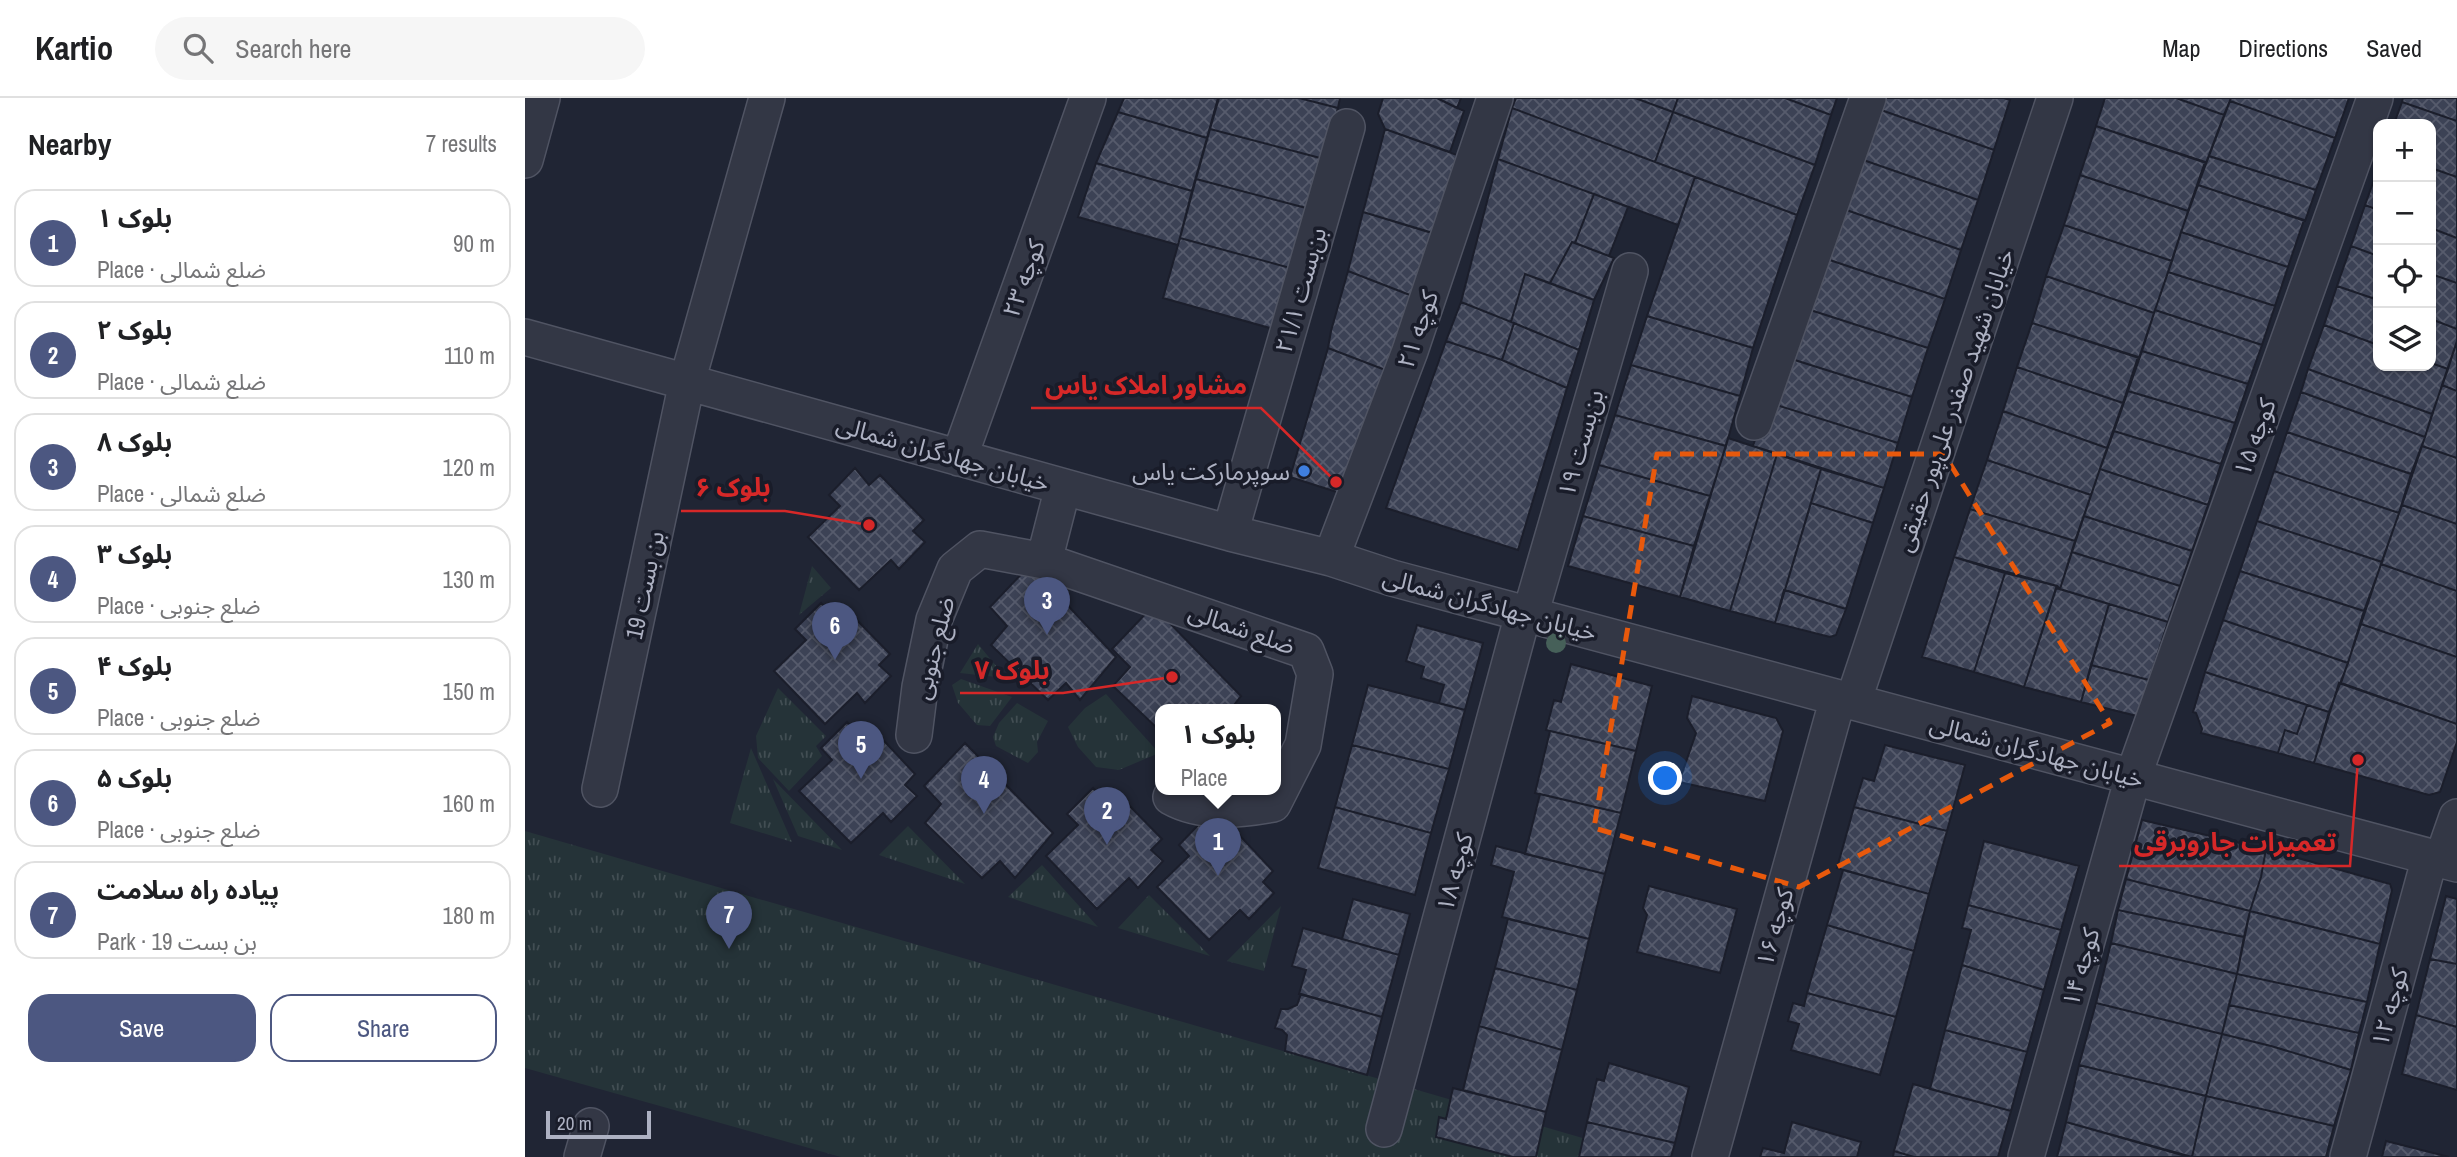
<!DOCTYPE html>
<html lang="en">
<head>
<meta charset="utf-8">
<style>
	body { margin:0; font-family:"Archivo Narrow","Noto Sans Arabic",sans-serif; background:#f6f6f6; color:#202124 }
	.controls { position:absolute; right:21px; top:21px; display:grid; overflow:hidden; border-radius:14px; box-shadow:0 2px 5px #0004 }
	.controls button { width:63px; height:63px; display:grid; place-items:center; padding:0; border:0; border-bottom:2px solid #e0e0e0; background:#fff; color:#202124; font:35px sans-serif }
	.scale { position:absolute; left:21px; bottom:18px; width:105px; box-sizing:border-box; padding-left:7px; border:4px solid #adb1c2; border-top:0; font-size:19px; line-height:24px; white-space:nowrap; color:#adb1c2; -webkit-text-stroke:5px #191c29; paint-order:stroke }
	.you { position:absolute; left:1141px; top:681px; width:24px; height:24px; margin:-18px; border:5px solid #fff; border-radius:50%; background:#1a73e8; box-shadow:0 0 0 10px #1a73e833 }
	.badge { display:grid; place-items:center; width:46px; height:46px; border-radius:50%; background:#4c5781; color:#fff; font-size:23px; font-weight:700 }
	.pin { position:absolute; translate:-50% -58px; filter:drop-shadow(0 2px 4px #0008) }
	.pin::after { content:''; position:absolute; top:37px; width:24px; height:21px; background:inherit; clip-path:polygon(0 0,100% 0,50% 100%) }
	.popup { position:absolute; left:630px; top:606px; width:126px; height:91px; box-sizing:border-box; display:grid; place-content:center; border-radius:14px; background:#fff; filter:drop-shadow(0 2px 5px #0005); font-size:23px; white-space:nowrap; color:#757577 }
	.popup b { font-size:26px; color:#202124 }
	.popup::after { content:''; position:absolute; left:50%; top:100%; margin-left:-14px; border:14px solid transparent; border-top-color:#fff }
	.list { margin:0; padding:0; list-style:none }
	h2 { display:flex; justify-content:space-between; align-items:center; height:91px; margin:0; padding:0 28px; font-size:30px }
	h2 small { font-size:23px; font-weight:400; color:#757577 }
	.list li { display:grid; grid-template-columns:46px 1fr auto; gap:21px; align-items:center; box-sizing:border-box; height:98px; margin:0 14px 14px; padding:0 14px; border:2px solid #e0e0e0; border-radius:21px }
	.list b { display:block; font-size:26px; white-space:nowrap }
	.list p { margin:0; font-size:23px; white-space:nowrap; color:#757577 }
	.list em { font-size:23px; font-style:normal; color:#757577 }
	.actions { display:flex; gap:14px; padding:21px 28px }
	.actions a { flex:1; padding:16px 0; border:2px solid #4c5781; border-radius:21px; text-align:center; font-size:24px; color:#4c5781 }
	.actions .main { background:#4c5781; color:#fff }
	.icon { flex:none; width:38px; height:38px; fill:none; stroke:currentColor; stroke-width:2; stroke-linecap:round; stroke-linejoin:round }
	.map { position:relative; flex:none; width:1932px; height:1059px; overflow:hidden }
	header { display:flex; align-items:center; gap:42px; box-sizing:border-box; height:98px; padding:0 35px; background:#fff; border-bottom:2px solid #e0e0e0 }
	header strong { font-size:33px }
	nav { display:flex; gap:38px; margin-inline-start:auto; font-size:24px }
	.search { width:490px; height:63px; background:#f6f6f6; display:flex; align-items:center; gap:18px; box-sizing:border-box; padding:0 24px; border-radius:38px; color:#757577; font-size:26px }
	main { display:flex }
	aside { flex:1; background:#fff }
	.map>svg:first-child { display:block }
	.grass { fill:url(#grass-tufts) }
	.building { fill:url(#building-cross-hatch); stroke:#1b1e2b; stroke-width:2 }
	.lines { fill:none; stroke-linecap:round; stroke-linejoin:round }
	.minor-casing { stroke:#505463; stroke-width:38 }
	.minor { stroke:#333745; stroke-width:35 }
	.tree { fill:#466059 }
	.marked { fill:none; stroke:#e8590c; stroke-width:5; stroke-dasharray:14 9; stroke-linejoin:round }
	.shop-dot { fill:#3f7fe0; stroke:#191c29; stroke-width:2.5 }
	.labels { text-anchor:middle; dominant-baseline:central; stroke-width:7; stroke-linejoin:round; paint-order:stroke }
	.street-label { font-size:24px; fill:#adb1c2; stroke:#191c29 }
	.poi-label { font-size:24px; fill:#adb1c2; stroke:#191c29; text-anchor:end }
	.leader { fill:none; stroke:#d62828; stroke-width:2.5 }
	.callout-dot { fill:#d62828; stroke:#191c29; stroke-width:2.5 }
	.callout-label { font-size:26px; text-anchor:middle; font-weight:bold; fill:#d62828; stroke:#191c29; stroke-width:7; stroke-linejoin:round; paint-order:stroke }
</style>
</head>
<body>
<header>
<strong>Kartio</strong>
<div class="search"><svg class="icon" aria-label="search" viewBox="0 0 24 24"><circle cx="10" cy="10" r="6"/><path d="M15 15l6 6"/></svg>Search here</div>
<nav><a>Map</a><a>Directions</a><a>Saved</a></nav>
</header>
<main>
<aside>
<h2>Nearby<small>7 results</small></h2>
<ul class="list">
<li><span class="badge">1</span><div><b>بلوک ۱</b><p>Place · ضلع شمالی</p></div><em>90 m</em></li>
<li><span class="badge">2</span><div><b>بلوک ۲</b><p>Place · ضلع شمالی</p></div><em>110 m</em></li>
<li><span class="badge">3</span><div><b>بلوک ۸</b><p>Place · ضلع شمالی</p></div><em>120 m</em></li>
<li><span class="badge">4</span><div><b>بلوک ۳</b><p>Place · ضلع جنوبی</p></div><em>130 m</em></li>
<li><span class="badge">5</span><div><b>بلوک ۴</b><p>Place · ضلع جنوبی</p></div><em>150 m</em></li>
<li><span class="badge">6</span><div><b>بلوک ۵</b><p>Place · ضلع جنوبی</p></div><em>160 m</em></li>
<li><span class="badge">7</span><div><b>پیاده راه سلامت</b><p>Park · بن بست 19</p></div><em>180 m</em></li>
</ul>
<div class="actions"><a class="main">Save</a><a>Share</a></div>
</aside>
<div class="map">
<svg width="1932" height="1059" viewBox="0 0 1932 1059">
	<defs>
		<pattern id="grass-tufts" width="24" height="20" patternUnits="userSpaceOnUse" patternTransform="scale(1.75)"><rect width="24" height="20" fill="#253338"/><path d="M3 7l-1-3M5 7V3M7 7l1-3M15 17l-1-3M17 17v-4M19 17l1-3" fill="none" stroke="#424e53"/></pattern>
		<pattern id="building-cross-hatch" width="8" height="8" patternUnits="userSpaceOnUse" patternTransform="scale(1.75)"><rect width="8" height="8" fill="#3c4255"/><path d="M0 0l8 8M0 8l8-8" fill="none" stroke="#565b6c"/></pattern>
	</defs>
	<rect width="100%" height="100%" fill="#202534"/>
	<!-- grass -->
	<path class="grass" d="M287,468l19,22 -32,27z
		M453,546l28,34 -46,-5z
		M436,581l51,18 -22,29 -13,-1 -19,-22 -6,-18z
		M253,590l48,48 -10,10 6,10 -33,35 -31,-33 -2,-22z
		M581,596l53,59 -40,17 -23,-3 -18,-20 -10,-20 17,-19z
		M492,605l31,18 -11,21 1,10 -10,11 -32,-17 -3,-9 6,-14z
		M226,650l41,94 -62,-19z
		M248,681l69,71 -44,-14z
		M383,728l57,58 -86,-29z
		M0,733l1123,326h-807l-316,-89z
		M517,767l56,62 -90,-30z
		M624,797l61,61 -92,-28z
		M756,808l-17,65 -37,-10z"/>
	<!-- building -->
	<path class="building" d="M599,0h94l-11,40 -89,-26z
		M694,0h80l39,10 -14,51 -114,-30z
		M774,0h41l-2,10z
		M858,0h54l27,13 -14,41 -65,-23 -7,-15z
		M912,0h24l-4,10z
		M991,0h119l38,14 -18,50 -143,-54z
		M1110,0h43l-5,14z
		M1153,0h107l46,17 -16,50 -142,-53z
		M1260,0h52l-6,17z
		M1360,0h119l6,2 -16,50 -113,-40z
		M1580,0h71l48,17 -18,48 -110,-37z
		M1651,0h55l-7,17z
		M1706,0h118l-14,40 -105,-37z
		M1878,0h54v23l-55,-19z
		M1705,3l105,37 -19,52 -107,-34z
		M1877,4l55,19v56l-26,-9v-44h-37z
		M1342,7l127,45 -16,50 -129,-45z
		M987,10l183,69 -17,48 -180,-66z
		M593,14l89,26 -15,53 -96,-28z
		M1148,14l142,53 -18,50 -142,-53z
		M1571,28l109,36 -17,49 -108,-36z
		M685,31l114,30 -14,50 -114,-30z
		M860,31l72,26 -24,78 -70,-21z
		M1324,57l129,45 -17,50 -129,-45z
		M1684,58l107,34 -11,31 -107,-36z
		M973,61l96,35 -19,49 -3,-1 -22,41 -25,-9 -14,48 -50,-20z
		M571,65l96,28 -14,54 -100,-28z
		M1906,70l26,9v61l-26,-10z
		M1853,71v41l-13,-5z
		M1555,77l108,36 -16,50 -108,-36z
		M1170,79l102,38 -44,133 -106,-32z
		M671,81l114,30 -16,60 -114,-31z
		M1673,87l106,35 -16,47 -107,-35z
		M1069,96l34,13 -19,49 -34,-13z
		M1307,107l129,45 -16,49 -130,-44z
		M1840,107l13,5v46l-27,-10z
		M838,114l72,22 -20,63 -67,-26z
		M1539,127l108,36 -18,52 -108,-37z
		M1906,130l26,10v45l-26,-9z
		M1656,134l107,35 -13,39 -107,-34z
		M655,140l114,31 -17,61 -114,-32z
		M1047,144l42,16 -20,42 -44,-17z
		M1826,148l27,10v44l-41,-14z
		M1290,157l130,44 -17,49 -130,-42z
		M823,173l67,26 -27,74 -60,-23 3,-17z
		M1643,174l107,34 -13,39 -107,-35z
		M1000,176l69,26 -15,50 -68,-28z
		M1906,176l26,9v46l-26,-10z
		M1521,178l108,37 -15,45 -107,-35z
		M1812,188l41,14v45l-54,-20z
		M936,204l53,21 -12,37 -56,-19z
		M1273,208l130,42 -16,49 -130,-41z
		M1630,212l107,35 -14,39 -106,-33z
		M1122,218l106,32 -13,48 -109,-31z
		M1906,221l26,10v12l-9,28 -17,-6z
		M989,225l65,27 -12,38 -65,-28z
		M1507,225l106,34 -15,46 -106,-36z
		M1799,227l54,20v21h53v-3l17,6 -16,45 -124,-45z
		M921,243l56,19 65,28 -49,162 -132,-42z
		M1932,243v50l-15,-6z
		M803,250l60,23 -45,123 -53,-17z
		M1617,253l106,33 -13,39 -107,-32z
		M1257,258l130,41 -14,46 -131,-41z
		M1106,267l109,31 -14,50 -111,-31z
		M1492,269l106,36 -16,45 -104,-37z
		M1783,271l124,45 -7,23 -124,-45z
		M1917,287l15,6v67l-35,-12z
		M1603,293l107,32 -14,41 -107,-33z
		M1776,294l124,45 -14,37 -124,-42z
		M1242,304l131,41 -14,45 -131,-42z
		M1478,313l104,37 -16,47 -104,-35z
		M1090,317l111,31 -16,50 -111,-31z
		M1589,333l107,33 -13,41 -108,-36z
		M1762,334l124,42 -12,39 -125,-42z
		M1203,340l49,16 -47,157 -50,-14z
		M1897,348l35,12v66l-55,-19z
		M1252,356l44,15 -46,154 -45,-12z
		M1462,362l104,35 -16,46 -105,-32z
		M1074,367l111,31 -16,50 -111,-30z
		M330,370l14,17 11,-10 44,45 -11,11 12,11 -26,27 -8,-9 -32,30 -51,-53 32,-31 -11,-11z
		M1296,371l63,19 -11,35 -62,-20z
		M1575,371l108,36 -16,46 -108,-35z
		M1749,373l125,42 -17,49 -125,-41z
		M1286,405l62,20 -27,86 -61,-19z
		M1877,407l55,19v67l-76,-27z
		M1445,411l105,32 -15,48 -3,-3 -103,-29z
		M1058,418l111,30 -14,51 -112,-31z
		M1559,418l108,35 -12,35 -108,-34z
		M1732,423l125,41 -18,49 -124,-40z
		M1547,454l108,34 -12,36 -108,-33z
		M1429,459l51,16 -31,99 -52,-15z
		M1856,466l76,27v66l-96,-33z
		M505,467l86,92 -36,43 -14,-17 -18,17 -57,-55 16,-19 -17,-19z
		M1715,473l124,40 -16,52 -125,-43z
		M1480,475l52,13 -33,101 -50,-15z
		M1531,490l53,16 -28,98 -57,-15z
		M1259,492l62,19 -10,26 -6,2 -55,-14z
		M296,505l14,16 11,-10 44,45 -11,11 12,11 -26,27 -8,-10 -32,31 -51,-53 32,-31 -11,-11z
		M1584,506l59,18 -19,58 -58,-15z
		M628,508l88,90 -11,14h-70v21l-47,-45 17,-19 -18,-18z
		M1698,522l125,43 -19,49 -124,-40z
		M1836,526l96,33v67l-116,-41z
		M892,527l66,18 -18,67 -26,-7 5,-18 -23,-7 3,-11 -18,-6z
		M1046,566l81,22 -16,65 -90,-21 8,-30 7,2z
		M1566,567l58,15 -12,36 -56,-14z
		M1680,574l102,33 -10,29 -12,-4 -7,23 -77,-20 1,-4 -6,-16 -3,-1z
		M1814,585l118,41v18l-17,50 -11,3 -115,-32z
		M843,587l97,25 -16,59 -97,-24z
		M1167,598l84,22 7,13 -18,70 -86,-19 17,-49 -9,-15z
		M1782,607l22,7 -15,51 -36,-10 7,-23 12,4z
		M322,624l14,17 11,-11 43,46 -10,11 12,11 -26,26 -8,-9 -32,30 -52,-52 33,-31 -11,-12z
		M1025,633l86,20 -15,62 -86,-20z
		M440,645l88,90 -38,45 -15,-17 -18,17 -57,-55 16,-19 -17,-18z
		M827,647l97,24 -18,64 -96,-26z
		M1360,647l80,20 -18,66 -93,-24 9,-29 11,3z
		M568,690l14,16 11,-10 44,45 -11,11 12,11 -25,27 -9,-10 -32,31 -51,-53 32,-31 -11,-11z
		M1015,696l81,19 -16,61 -80,-20z
		M810,709l96,26 -16,62 -97,-27z
		M1329,709l93,24 -18,63 -92,-26z
		M679,721l14,16 12,-10 43,46 -10,11 11,11 -25,26 -9,-9 -31,30 -52,-53 32,-31 -10,-11z
		M1617,722l124,29 -5,28 -11,34 -124,-32z
		M1459,743l95,25 -18,64 -93,-25z
		M971,748l109,28 -16,65 -87,-22 12,-45 -23,-7z
		M1741,751l124,35 2,6 -12,54 -130,-33 11,-34z
		M1318,772l86,24 -15,57 -87,-26z
		M1601,781l124,32 -6,26 -126,-27z
		M1124,788l88,23 -17,64 -83,-21 10,-37 -4,-7z
		M1921,798l11,3v65l-27,-5z
		M828,801l57,15 -11,41 -57,-16z
		M1443,807l93,25 -17,60 -82,-25 9,-35 -9,-2z
		M1593,812l126,27 -7,37 -126,-31z
		M1725,813l130,33 -13,58 -130,-28z
		M983,821l81,20 -12,51 -82,-22z
		M1302,827l87,26 -18,66 -89,-24z
		M778,830l96,27 -17,62 -83,-23 7,-24 -14,-4z
		M1586,845l126,31 -15,60 -126,-31z
		M1905,861l27,5v63l-41,-12z
		M1437,867l82,25 -17,62 -82,-22z
		M970,870l82,22 -15,60 -83,-24z
		M1712,876l130,28 -8,31 -130,-28z
		M1282,895l89,24 -16,58 -89,-25 8,-26 -11,-3 5,-18 11,3z
		M776,896l81,23 -15,58 -82,-24 2,-16 -5,-5 -7,-2 6,-19h7l9,-4z
		M1571,905l126,31 -16,62 -127,-31z
		M1704,907l130,28 -8,37 -80,-24 -49,-12z
		M1891,917l41,12v63l-55,-16z
		M954,928l83,24 -16,62 -83,-22z
		M1420,932l82,22 -16,59 -81,-22z
		M1697,936l49,12 80,24 -17,56 -128,-30z
		M1084,965l80,24 -14,56 -88,-21 10,-43 7,2z
		M1554,967l127,31 -14,61 -126,-35z
		M1388,986l98,27 -13,46h-84l-20,-6z
		M928,990l93,24 -10,45h-23l-77,-20 3,-20 7,2z
		M1681,998l128,30 -8,31h-134z
		M1062,1024l88,21 -4,14h-92z
		M1267,1024l69,20 -4,15h-97l3,-9 21,5z
		M1541,1024l123,35h-132z
		M1861,1043l63,16h-67z
		M1369,1053l20,6h-21z"/>
	<g class="lines">
		<defs>
			<path id="minor" d="M0,62l17,-62
				M0,239l705,196 101,25 61,20 1065,286
				M1229,324l114,-324
				M434,360l129,-360
				M705,435l117,-406
				M806,460l79,-207 85,-253
				M519,463l262,90 9,23 -12,71 -30,59c-32,6 -72,10 -102,-7
				M1005,517l100,-344
				M1328,604l202,-604
				M389,637l6,-48 14,-67 21,-51 25,-20 64,12 19,-74
				M75,691l87,-407 80,-284
				M1917,762l15,-43
				M859,1031l139,-515
				M57,1059l9,-31
				M1185,1059l128,-459
				M1501,1059l107,-380 242,-679
				M1823,1059l82,-300"/>
		</defs>
		<!-- minor casing -->
		<use href="#minor" class="minor-casing"/>
		<!-- minor -->
		<use href="#minor" class="minor"/>
	</g>
	<!-- trees -->
	<circle class="tree" cx="1031" cy="545" r="10"/>
	<!-- marked area -->
	<path class="marked" d="M1132,356h287l166,269 -311,164 -205,-59z"/>
	<!-- markers -->
	<circle class="shop-dot" cx="779" cy="373" r="7"/>
	<g class="labels">
		<!-- street labels -->
		<g class="street-label">
			<text transform="translate(498 180) rotate(-70)">کوچه ۲۳</text>
			<text transform="translate(775 192) rotate(-74)">بن‌بست ۲۱/۱</text>
			<text transform="translate(892 231) rotate(-71)">کوچه ۲۱</text>
			<text transform="translate(1429 302) rotate(-71)">خیابان شهید صفدر علی‌پور حقیقی</text>
			<text transform="translate(1729 339) rotate(-70)">کوچه ۱۵</text>
			<text transform="translate(1055 345) rotate(-74)">بن‌بست ۱۹</text>
			<text transform="translate(418 355) rotate(16)">خیابان جهادگران شمالی</text>
			<text transform="translate(119 487) rotate(-78)">بن بست 19</text>
			<text transform="translate(965 506) rotate(15)">خیابان جهادگران شمالی</text>
			<text transform="translate(717 530) rotate(19)">ضلع شمالی</text>
			<text transform="translate(408 550) rotate(-76)">ضلع جنوبی</text>
			<text transform="translate(1512 653) rotate(15)">خیابان جهادگران شمالی</text>
			<text transform="translate(929 774) rotate(-75)">کوچه ۱۸</text>
			<text transform="translate(1249 829) rotate(-74)">کوچه ۱۶</text>
			<text transform="translate(1555 869) rotate(-74)">کوچه ۱۴</text>
			<text transform="translate(1864 909) rotate(-75)">کوچه ۱۲</text>
		</g>
		<!-- poi labels -->
		<g class="poi-label">
			<text x="765" y="373">سوپرمارکت یاس</text>
		</g>
	</g>
	<!-- callouts -->
	<path class="leader" d="M811 384L736 310H506M344 427L260 413H156M647 579L538 595H435M1833 662L1825 768H1594"/>
	<g class="callout-dot">
		<circle cx="811" cy="384" r="7"/>
		<circle cx="344" cy="427" r="7"/>
		<circle cx="647" cy="579" r="7"/>
		<circle cx="1833" cy="662" r="7"/>
	</g>
	<g class="callout-label">
		<text x="621" y="296">مشاور املاک یاس</text>
		<text x="208" y="398">بلوک ۶</text>
		<text x="487" y="581">بلوک ۷</text>
		<text x="1710" y="753">تعمیرات جاروبرقی</text>
	</g>
</svg>
<div class="controls">
<button>+</button>
<button>−</button>
<button><svg class="icon" aria-label="locate" viewBox="0 0 24 24"><circle cx="12" cy="12" r="6"/><path d="M12 2v4M12 18v4M2 12h4M18 12h4"/></svg></button>
<button><svg class="icon" aria-label="layers" viewBox="0 0 24 24"><path d="M12 4l9 5-9 5-9-5zM3 14l9 5 9-5"/></svg></button>
</div>
<div class="scale">20 m</div>
<div class="you"></div>
<div class="pin badge" style="left:693px;top:778px">1</div>
<div class="popup"><b>بلوک ۱</b>Place</div>
<div class="pin badge" style="left:582px;top:747px">2</div>
<div class="pin badge" style="left:522px;top:537px">3</div>
<div class="pin badge" style="left:459px;top:716px">4</div>
<div class="pin badge" style="left:336px;top:681px">5</div>
<div class="pin badge" style="left:310px;top:562px">6</div>
<div class="pin badge" style="left:204px;top:851px">7</div>
</div>
</main>
</body>
</html>
